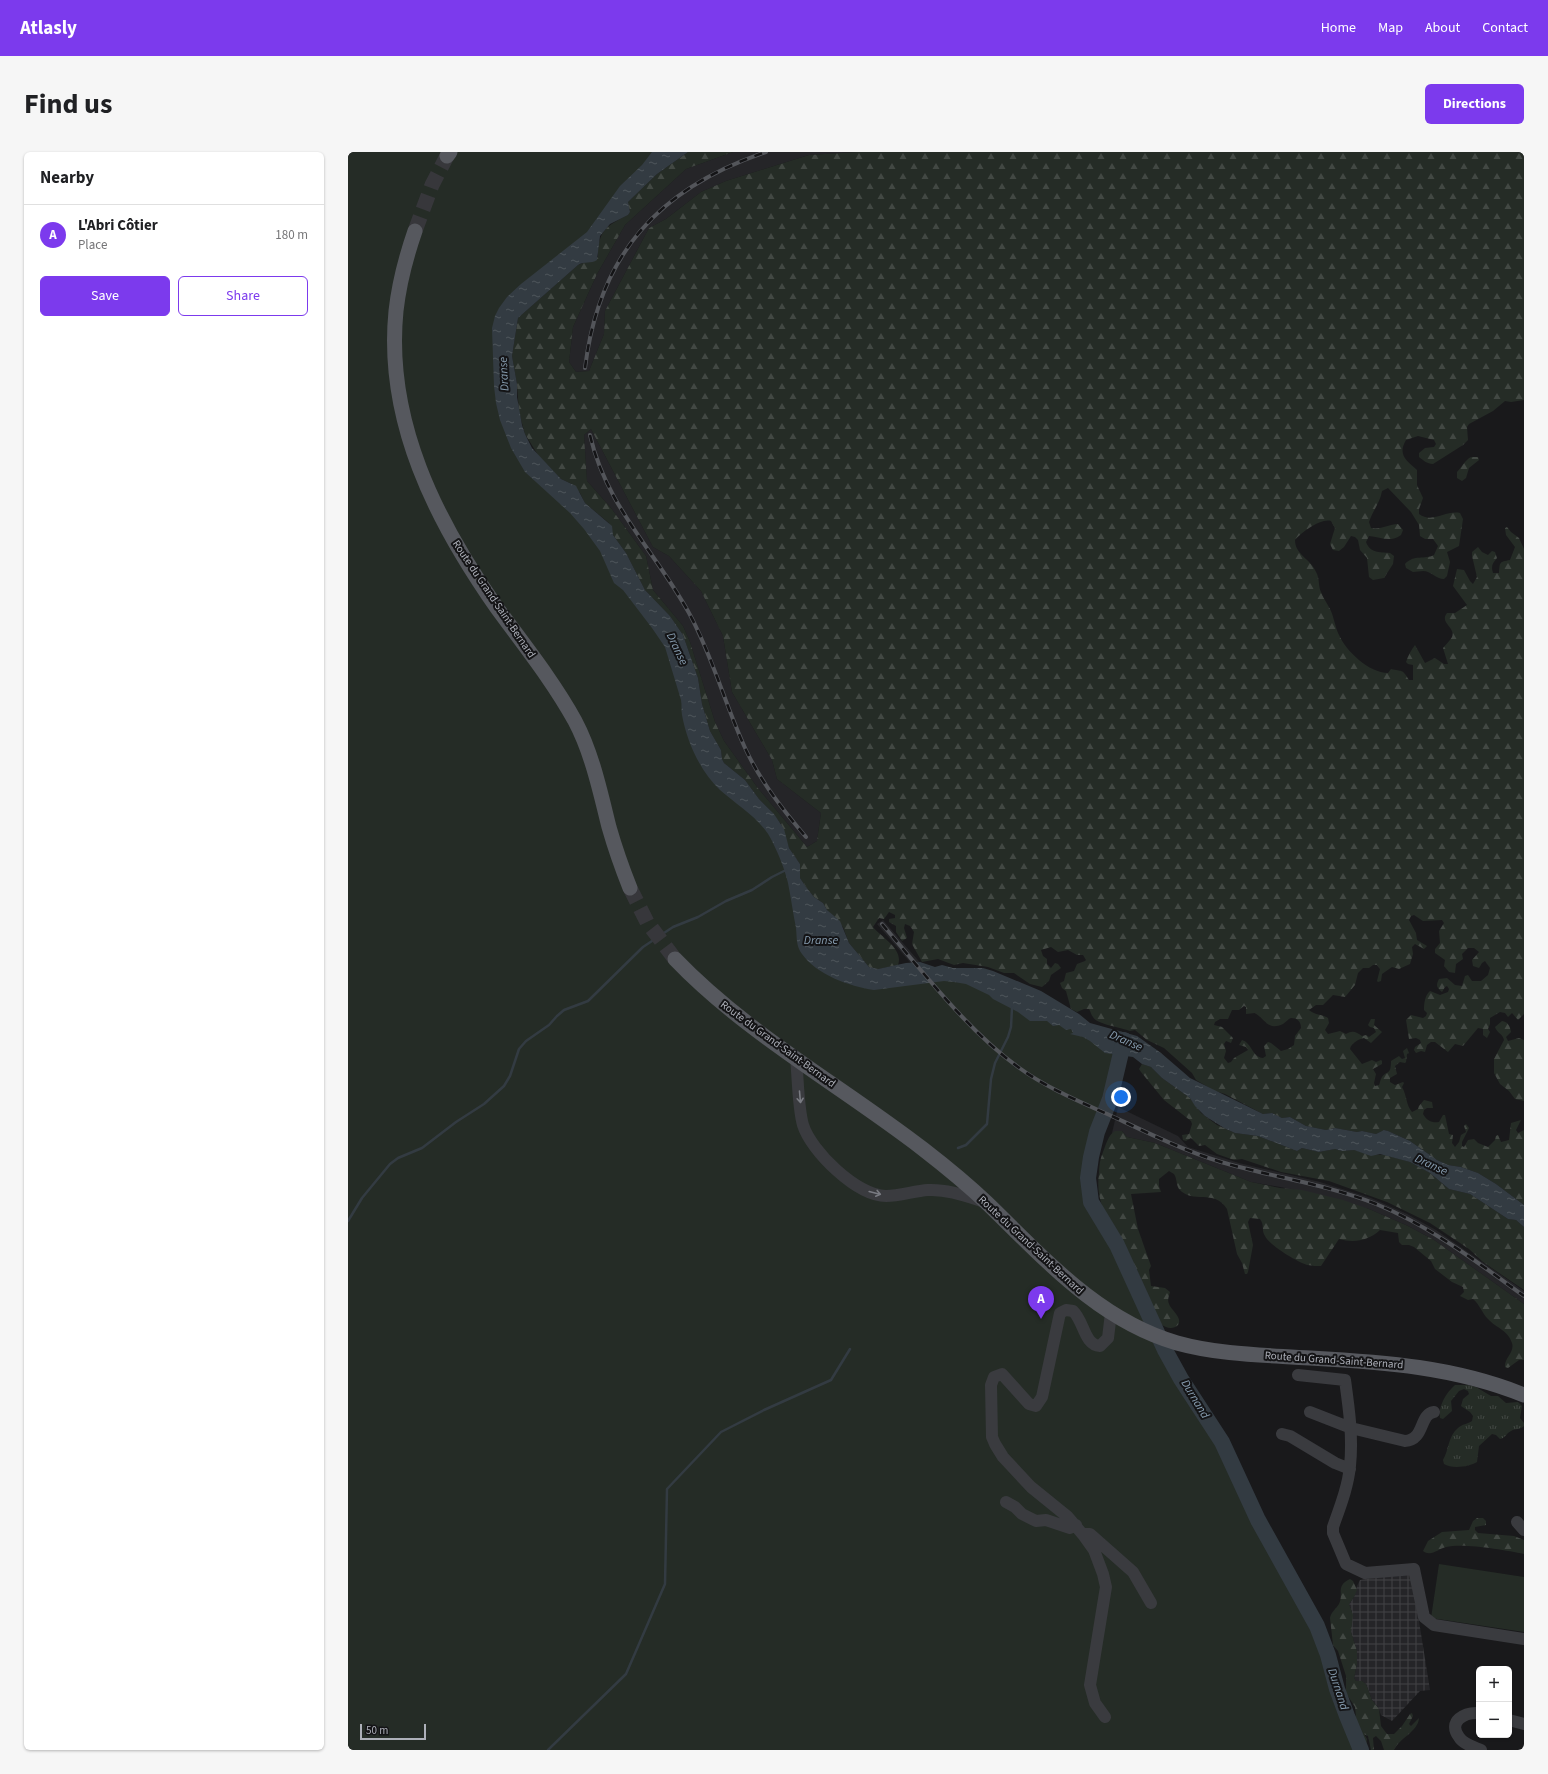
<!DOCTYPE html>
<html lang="en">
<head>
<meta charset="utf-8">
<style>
	body { margin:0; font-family:"Source Sans 3",sans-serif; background:#f6f6f6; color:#202124 }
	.controls { position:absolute; right:12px; bottom:12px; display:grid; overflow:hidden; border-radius:6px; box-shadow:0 1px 3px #0004 }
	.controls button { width:36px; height:36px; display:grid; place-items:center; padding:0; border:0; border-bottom:1px solid #e0e0e0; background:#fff; color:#202124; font:20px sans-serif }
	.scale { position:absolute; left:12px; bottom:10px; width:66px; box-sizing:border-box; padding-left:4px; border:2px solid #adb0b9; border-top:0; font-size:11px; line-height:14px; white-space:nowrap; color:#adb0b9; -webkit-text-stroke:3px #141416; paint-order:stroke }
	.you { position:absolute; left:773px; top:945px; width:14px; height:14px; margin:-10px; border:3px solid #fff; border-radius:50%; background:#1a73e8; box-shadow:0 0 0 6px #1a73e833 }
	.badge { display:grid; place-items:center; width:26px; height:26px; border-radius:50%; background:#7c3aed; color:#fff; font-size:13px; font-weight:700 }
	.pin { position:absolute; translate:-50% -33px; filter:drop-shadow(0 1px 2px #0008) }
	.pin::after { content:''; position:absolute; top:21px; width:14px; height:12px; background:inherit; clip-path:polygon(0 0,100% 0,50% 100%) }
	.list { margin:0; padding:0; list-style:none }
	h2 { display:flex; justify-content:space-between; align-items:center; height:52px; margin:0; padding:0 16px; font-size:17px }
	h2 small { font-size:13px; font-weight:400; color:#757577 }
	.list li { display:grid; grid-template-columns:26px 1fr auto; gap:12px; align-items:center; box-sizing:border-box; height:60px; padding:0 16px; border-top:1px solid #e0e0e0 }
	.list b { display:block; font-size:15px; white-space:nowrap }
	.list p { margin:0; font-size:13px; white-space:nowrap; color:#757577 }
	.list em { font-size:13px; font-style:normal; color:#757577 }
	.actions { display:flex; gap:8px; padding:12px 16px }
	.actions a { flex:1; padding:9px 0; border:1px solid #7c3aed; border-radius:6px; text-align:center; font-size:14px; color:#7c3aed }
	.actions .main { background:#7c3aed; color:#fff }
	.map { position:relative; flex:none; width:1176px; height:1598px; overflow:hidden; border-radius:6px }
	header { display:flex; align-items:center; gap:24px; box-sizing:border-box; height:56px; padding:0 20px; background:#7c3aed; color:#fff }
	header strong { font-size:19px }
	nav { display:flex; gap:22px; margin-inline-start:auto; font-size:14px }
	.intro { display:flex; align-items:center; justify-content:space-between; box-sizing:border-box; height:96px; padding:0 24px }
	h1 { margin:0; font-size:28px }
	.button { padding:10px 18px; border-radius:6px; background:#7c3aed; color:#fff; font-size:14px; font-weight:700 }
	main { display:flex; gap:24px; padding:0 24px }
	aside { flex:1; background:#fff; border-radius:6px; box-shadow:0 1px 3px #0004 }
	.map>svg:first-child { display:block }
	.built { fill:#252528 }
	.industrial { fill:url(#industrial-grid) }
	.grass { fill:url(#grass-tufts) }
	.forest { fill:url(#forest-firs); fill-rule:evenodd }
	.green { fill:#252c26 }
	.water { fill:url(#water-ripples) }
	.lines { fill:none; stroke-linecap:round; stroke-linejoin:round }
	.stream { stroke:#333b42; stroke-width:2.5 }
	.river { stroke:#333b42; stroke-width:16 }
	.major-tunnel { stroke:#37373b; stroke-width:15; stroke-dasharray:15 8; stroke-linecap:butt }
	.minor { stroke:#3a3b3f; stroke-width:12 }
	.major { stroke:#56585e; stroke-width:15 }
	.rail-casing { stroke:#53555a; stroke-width:4 }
	.rail { stroke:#141416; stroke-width:2.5; stroke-dasharray:8; stroke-linecap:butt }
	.oneway { stroke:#797b82 }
	.labels { text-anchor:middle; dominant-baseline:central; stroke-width:4; stroke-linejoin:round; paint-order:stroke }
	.street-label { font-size:11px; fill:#adb0b9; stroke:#141416 }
	.water-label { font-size:12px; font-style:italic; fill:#879db0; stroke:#141416 }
</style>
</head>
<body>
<header>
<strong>Atlasly</strong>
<nav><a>Home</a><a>Map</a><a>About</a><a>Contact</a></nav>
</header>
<div class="intro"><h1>Find us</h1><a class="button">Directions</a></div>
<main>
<aside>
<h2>Nearby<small></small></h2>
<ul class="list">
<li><span class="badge">A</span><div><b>L'Abri Côtier</b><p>Place</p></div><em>180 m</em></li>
</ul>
<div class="actions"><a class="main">Save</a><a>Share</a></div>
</aside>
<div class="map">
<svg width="1176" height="1598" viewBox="0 0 1176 1598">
	<defs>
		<pattern id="industrial-grid" width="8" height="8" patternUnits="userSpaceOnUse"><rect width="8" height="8" fill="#252528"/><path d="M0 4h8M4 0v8" fill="none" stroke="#424245"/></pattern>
		<pattern id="grass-tufts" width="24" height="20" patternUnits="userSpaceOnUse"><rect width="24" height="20" fill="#252c26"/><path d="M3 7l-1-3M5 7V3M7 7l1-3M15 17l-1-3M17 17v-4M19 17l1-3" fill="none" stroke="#424843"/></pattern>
		<pattern id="forest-firs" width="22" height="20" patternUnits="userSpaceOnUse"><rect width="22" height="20" fill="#252c26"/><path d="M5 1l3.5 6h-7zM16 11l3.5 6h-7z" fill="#424843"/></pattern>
		<pattern id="water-ripples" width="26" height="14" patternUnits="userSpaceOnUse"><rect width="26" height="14" fill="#333b42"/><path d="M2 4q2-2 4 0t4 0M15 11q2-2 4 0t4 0" fill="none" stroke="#4e555b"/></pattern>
	</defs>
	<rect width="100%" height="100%" fill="#19191b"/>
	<!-- built -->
	<path class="built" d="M385,0h124l-48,3 -83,26 -25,11 -35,27 -17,9 -44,83 -1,23 -15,37 -13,1 -7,-10 4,-35 24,-53 28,-49 61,-56z
		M243,277l62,118 16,9 32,35 22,45 9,56 40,68 5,19 44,34 -4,28 -10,6 -50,-60 -33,-46 -9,-19 -25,-80 -7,-16 -30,-36 -7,-34 -35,-48 -24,-27 -3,-46z
		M535,768l40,46 -8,2 -38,-44z
		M770,955l60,29 10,11 51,16 81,19 51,16 36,16 29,16 88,61v13l-90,-64 -26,-14 -39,-17 -78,-20 -40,-7 -96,-39 -28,-6 -5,-6 -10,2z"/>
	<!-- industrial -->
	<path class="industrial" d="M1063,1419l19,119 -10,1 -28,30 -11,-6 -3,-8 -6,-7 -6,-16 -4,-3h-6l-2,-3 3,-14v-13l-6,-19 1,-20 -3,-8 5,-7 3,-11 3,-6z"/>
	<!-- grass -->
	<path class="grass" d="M1107,1233h12l9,2 15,9h7l8,7 12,-1 4,4 -2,12 4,5v3c-4,4 -8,2 -13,5 -5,2 -5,7 -11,8l-4,-4 -4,-1 -13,12 -2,16c-8,5 -25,7 -33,2l-1,-4c6,-10 5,-24 15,-32 4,-4 10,-4 14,-7l1,-5 -3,-4 -9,-6 2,-7 6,-5 -1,-3 -4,-2 -5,2 -8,10 1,10 -9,8 -3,-1c-2,-12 6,-25 15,-33z"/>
	<!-- forest -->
	<path class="forest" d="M340,0h45l-47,17 -61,56 -28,49 -24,53 -4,35 7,10 13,-1 15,-37 1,-23 44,-83 17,-9 35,-27 25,-11 83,-26 48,-3h667v248l-13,2 -6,-1 -12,10 -24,13 -2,3 1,13 -5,5 -30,19c-6,0 -10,-4 -14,-7v-4l6,-5 9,-1 2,-3 -2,-4 -16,-4 -12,4c-9,15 1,21 11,30v15l6,13 -4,11v5c13,10 27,-4 41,-1l3,6 -4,27 -12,6 3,10 -3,14 -3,3c-8,0 -13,-8 -21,-8 -3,0 -7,1 -10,1l-7,-4 -1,-4c9,-10 20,-4 29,-9l4,-9 -5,-7h-8l-5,-3 -1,-11 -8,-13 -23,-24 -6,3c-2,12 -9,19 -13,31l2,6c10,2 18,-4 27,-4l5,6 -2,5c-11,8 -20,2 -32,1l-3,6c4,11 13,10 24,11l4,3 -1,8 -9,14 -11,2 -4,-3 -2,-19 -7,-8 -2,-10 -3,-3 -4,-1 -7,11 -5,4 -6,-1 -3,-6 5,-16 -4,-7c-10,-3 -29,11 -36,19 0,15 16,19 21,32 4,7 2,14 5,20 2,6 6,11 9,17 4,8 5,18 9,26 7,16 30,38 49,38l3,-4c11,3 11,-1 18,11h4v-15l-5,-1 -2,-2c2,-6 5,-12 9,-17l10,18 10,-5 9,6h4l-5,-16c3,-4 7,-7 9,-11 4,-10 -13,-14 -5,-24h8l12,-8 -14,-19 4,-17 7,1 6,11 3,3 4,-7 -5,-21v-4l6,-5 4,5 6,3 4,-4 3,1 2,6c-5,6 -6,8 -4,15h6c1,-11 0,-11 11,-13l5,-13 -9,-12 -1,-7 2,-1 4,5 8,6 5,11v465l-6,6 -6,-7 -4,4 -3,-4 -5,-1 -10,6v6l-2,5 2,3 -3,6 -4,-3v-6l-5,-1 -15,18 -8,-2 -7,8 -13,-10h-4l-4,3 -2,7 -4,-1 -5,2 -2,-3 1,-3 6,-4 -1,-3 -4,-2 -7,1 -3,-19 5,-5 12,3 3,-2 1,-3 -3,-3c0,-7 1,-15 6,-19l10,4 8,-3 1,-3 -2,-3 -2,1 -3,5c-6,-5 -6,-7 -3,-13l8,-1 8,7 7,1 3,-10 3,-1 4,6h9l7,-6 2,-7 -5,-7 -3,2 -3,5 -6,-2 -1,-6 7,-8 -5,-4h-6l-6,6 1,5 -7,5 -1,9 -6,-1 -5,-6 1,-6 -10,-7v-4l5,-6 -1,-12 5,-8 -2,-3 -19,1 -9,-6 -3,1 -2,4 7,13 1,7 10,6 -3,3 -9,-5 -3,3 1,7 -3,10 -11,5 -7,-2 -10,7 -1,7 -3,1 -1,-1 3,-12 -3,-4h-4l-4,3h-6l-5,5 -3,12 -10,12 -12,-2 -10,10h-7l-7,5c5,5 13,4 19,8l1,5 -4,7 3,4 12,-3 6,3c7,-4 10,-2 16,2l4,-1 3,2 7,-5 -2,-4 -4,-1 -2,-2 3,-6h4l-1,6 8,7 -11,11 -7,-5c-5,1 -13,5 -14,11l12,15 10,-4 4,2 5,-2 1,1v3l-9,5 3,5 -2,9 1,3 4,-1c1,-2 1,-4 2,-6 5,-10 10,-2 10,-18l8,-5 3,3 3,-1 -2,-7 4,-3 2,5 -2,1 -1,8 -1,1 -5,-1 -5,4 2,8 -7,4v4l5,3 8,-3 1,1 -2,4c5,9 4,18 10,25l6,-3 1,-3 5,-6 8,2 1,6h-6l-3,2 -1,4c4,7 9,9 16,8l4,-7h2l4,19 4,1 -1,8 3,4 4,-5 2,-7 5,-3 -2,-6 2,-2 3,4 -7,14v4l2,1 4,-7 6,-1 4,4 10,4 7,-7 1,-4 2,-1 3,7 8,-2 2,-17 10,-3 -5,10 2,3 6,-3v75l-28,-21 -18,-11 -17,-6 -13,-2 -11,-5 -27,-19 -22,-10 -4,-1 -8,4 -14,-3 -5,1 -22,-4 -9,2 -20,-4 -16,-9 -8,1 -10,-5 -9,1 -38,-20 -10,-3 -19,-11 -4,-7 -28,-25 -17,-8 -12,-10 -5,1c-7,-3 -34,-7 -37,-14 -2,-2 -2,-5 -4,-8h-5l-7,3 -6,-3 -5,-18 -4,-3 -2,-5 4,-2 2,-8 8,-2 3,-7 8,-3 1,-1 -3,-5h-6l-9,-5 -10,2 -7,-5 -10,3 2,6 4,3v5l4,4 4,-5 3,1 3,4 -10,7 -2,6 -7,6 -12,-3 -16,-11h-10l-16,-6 -25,-4 -9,2 -16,-6 -16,3 -10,-18 2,-12 -4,-6 -5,-2 -1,4 3,10 -5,3 -6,-9v-6l-7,-4v-3l6,-1v-3l-6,-3 -5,7 -5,-1 -6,9c8,10 31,22 25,38l-20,4 -9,-2 -20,-24 -6,-16 -16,-17 -4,-7 -9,-6 -8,-10 -6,-9v-14l-11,-16 -8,-24 -11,-14 -11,-11 -14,-19 -21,-17 -2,-4 -1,-9 -11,-19 -8,-27 -4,-26 -15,-43 -13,-19 -25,-26 -19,-37 -13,-18 -4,-12 -24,-20 -5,-10 -8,-9 -11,-5 -23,-24 -13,-21 -6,-22 -2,-28 -5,-28 6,-38 60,-53 20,-8c0,-26 8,-31 30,-42l2,-3 -2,-10 29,-28zM243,277l62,118 16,9 32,35 22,45 9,56 40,68 5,19 44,34 -4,28 -10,6 -50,-60 -33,-46 -9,-19 -25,-80 -7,-16 -30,-36 -7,-34 -35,-48 -24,-27 -3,-46zM896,854l2,1v7l9,-1c11,7 13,18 28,11 3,-2 5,-5 8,-6 6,0 10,3 10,10l-6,8 -1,9 -6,4 -7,2 -10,-8 -3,-1 -4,4 2,10 -3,2c-11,-1 -11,-15 -21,-18l-3,5 7,2 2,3 -14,8 -3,4 -3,1 -4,-5 2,-7 -2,-7 2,-3 5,2 2,-5 -11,-11 -8,-2 1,-3 5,-3h8l4,-9h7z
		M1123,305h7l1,3 -10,8 -3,10 -4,3 -5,-3v-6c5,-5 8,-12 14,-15z
		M1154,869c6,1 8,5 9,11l-5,5 2,4 11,-3 5,2v61l-9,-2 -6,-8 -9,-7 -6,-11v-14l10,-19c-1,-6 -7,-7 -9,-13z
		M794,912l9,3 11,11 28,20 11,15 16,12 18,8 23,3 39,15 5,-3 17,4 16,-3 7,2 12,-1 14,4 17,1 25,7 20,11 19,16 21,5 38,25 8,1 8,7v63l-41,-28 -14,-13 -39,-26 -43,-21 -58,-21 -48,-9 -39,-13 -8,1 -17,-6 -12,-9 -6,1 -8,-8 -5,3 -3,-1 -1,-5 7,-1 3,-10 -1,-3 -27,-21 -23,-28 -2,-3z
		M767,979h7l5,6 28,6 96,39 29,6 22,2 41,10 26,9 39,17 26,14 90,64v56h-5l-11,8 -3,-1c-1,-9 10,-15 7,-24 -4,-13 -16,-15 -24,-24 -6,-6 -8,-14 -15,-20l-5,1 -8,-4 4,-4 -1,-5 -11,-5 -17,-13 -4,-8 -17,-14 -5,-2h-7l-3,-3 -1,-9 -18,-3c-12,11 -26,13 -41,9l-18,27c-4,0 -9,0 -13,-1 -9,-2 -39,-20 -43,-29 -4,-6 0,-10 -5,-17l-10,-1 -2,4 5,23 -5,27 -1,2h-2l-3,-11 -5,-9 -10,-45c-13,-21 -34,-4 -48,-20 -3,-4 -2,-11 -5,-15l-5,-3 -10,8v7l2,6 -30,2 7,35 13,37 -2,4 2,16 14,2 5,4c-1,4 -3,8 -1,12 2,6 14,14 9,21 -3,3 -8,4 -12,2 -20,-8 -19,-33 -26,-50 -3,-7 -6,-13 -11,-19 -13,-32 -35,-48 -30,-85 0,-7 1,-14 4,-21 3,-7 5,-17 12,-21z
		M1129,1366h6l3,3v4l-11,2v3l3,3 36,3 10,4v14c-19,-4 -60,-11 -78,-7 -8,2 -15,10 -23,4l5,-10 14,-9 27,-2 4,-9z
		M1002,1427l3,2 4,9 -3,7 -5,7 4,11 -2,17 6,19v13l-3,14 2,3h6l4,3 6,16 7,9 2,17 6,8h7l8,-8 8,-12 2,-1 1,3 -4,8 2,2 8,-8c-1,14 -20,20 -25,32h-10l-3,-9 -5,-5 -3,2 1,12h-3l-3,-14 -7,-3 -4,-6 -2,-20 -9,-14v-17l-8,-25 -5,-6 -3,-27c1,-6 6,-9 9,-14 5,-10 -4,-18 11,-25z"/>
	<!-- green -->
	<path class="green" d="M0,0h321l-164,165 6,87 27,68 62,51 68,118 33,117 69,72 65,134 109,14 30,1 142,62 7,26 -16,47 -18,45 2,47 47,74 11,43 41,76 22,25 39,68 5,25 70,112 14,63 27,47 -1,11h-1018z
		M1091,1412l85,13v55l-93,-14z"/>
	<!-- water -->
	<path class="water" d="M304,0h36l-31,22 -29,28 2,10 -2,3 -18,9 -10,12 -3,24c-6,4 -13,1 -19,5l-60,53 -6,38 5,28v13l5,28 3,9 7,14 29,31 15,7 9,17 27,23 1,9 13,18 19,37 25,26 13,19 15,43 4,26 8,27 11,19 1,9 2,4 21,17 14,19 15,15 10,15 5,19 11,16v14l6,9 8,10 9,6 4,7 13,11 9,22 20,24 9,2 28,-6 14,-1 15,5 7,-2 11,3h30l10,3 48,20 38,23 11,9 47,13 24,17 29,25 73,36 9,-1 10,5 8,-1 16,9 20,4 9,-2 22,4 5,-1 14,3 8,-4 4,1 22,10 27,19 11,5 13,2 17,6 18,11 28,21v22l-8,-7 -8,-1 -38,-25 -21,-5 -19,-16 -20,-11 -30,-8 -9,2 -17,-6 -12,1 -7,-2 -16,3 -17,-4 -5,3 -39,-15 -23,-3 -11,-5 -19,-12 -10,-10 -5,-8 -28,-20 -11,-11 -9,-3 -9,-7 -28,-4 -15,-12 -7,-4 -13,-3 3,-1 -2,-4 -5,1 -7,-5 -6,1 -6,-5h-17l-12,-9 -25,-13 -4,-4 -23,-11 -12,-2 -10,-1 -70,9c-25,-4 -57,-15 -72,-36 -6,-8 -5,-16 -6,-26 -3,-15 -5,-30 -8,-45 -3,-13 -9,-28 -15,-40 -10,-23 -35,-37 -53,-53 -20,-19 -33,-48 -38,-75 -1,-5 0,-10 -1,-15l-16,-53 -13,-19 -29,-38 -9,-7 -14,-32 -16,-22 -14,-16 -45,-41 -14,-24 -11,-28 -4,-17 -2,-17 -2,-58 3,-12 4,-8 8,-11 14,-13 66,-52 33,-46 22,-21z"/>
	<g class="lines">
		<!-- stream -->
		<path class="stream" d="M610,996l8,-3 21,-21 4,-45 4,-16 13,-26 3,-10 1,-19
			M0,1069l14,-23 28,-34 8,-6 24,-10 34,-26 28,-18 20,-18 6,-10 9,-27 7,-8 23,-16 8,-9 7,-6 24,-9 55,-54 30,-20 25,-10 28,-16 26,-11 20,-13 14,-7
			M200,1598l78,-76 39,-90 2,-95 54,-57 43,-22 67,-30 19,-31"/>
		<!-- river -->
		<path class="river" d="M776,888l-14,59 -13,33 -6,25 -3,21 3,24 26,43 48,105 16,29 41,63 36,78 59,106 11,29 9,34 10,27 14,34"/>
		<!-- major-tunnel -->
		<path class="major-tunnel" d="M67,79l17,-46 15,-29
			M282,736l17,34 28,37"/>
		<!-- minor -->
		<path class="minor" d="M448,906c2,19 2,50 7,67 8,26 54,71 83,71 14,0 28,-5 42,-6 19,-1 38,6 57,12
			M950,1223l47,5c4,29 8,57 5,86 -2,21 -10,41 -17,61v6l13,31 19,9 49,-4 10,48 10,8 90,14
			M962,1260l41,16 54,13c20,-1 14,-27 29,-29
			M934,1282l8,2 45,27 15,6
			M658,1350l9,5 7,7 14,7 10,-1 24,8 6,-3
			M1169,1370l7,8
			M735,1382h7l43,38 18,31
			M1131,1561c-14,-1 -32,8 -20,24 4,7 15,10 22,13
			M757,1565l-10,-14 -5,-18 14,-86 2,-12 -3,-13 -9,-24 -10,-14 -16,-19 -37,-30 -28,-30 -8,-13 -3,-7 -1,-52 3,-8 8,-3 27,30 7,2 6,-9 18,-84 6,-3 7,1c11,10 11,34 27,35l8,-8 3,-25
			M1161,1568l15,4"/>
		<!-- major -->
		<path class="major" d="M99,4l3,-4
			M67,79c-9,26 -16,53 -19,80 -11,110 40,210 101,297 27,37 56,73 78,113 17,32 25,70 34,106 6,21 13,41 21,61
			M327,807c72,75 165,126 248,190 22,17 44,35 64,54 57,55 111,117 190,140 43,12 89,12 133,15 74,4 145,9 214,37"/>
		<defs>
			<path id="rail" d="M237,216c14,-114 74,-180 181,-216
				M242,283c16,71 65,116 99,178 24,44 36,92 57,137 15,32 37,60 60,87
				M534,772c41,48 85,106 136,143 30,22 65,36 98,51 34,16 69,33 105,44 51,15 105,22 155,42 54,22 101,58 148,92"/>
		</defs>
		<!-- rail casing -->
		<use href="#rail" class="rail-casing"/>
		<!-- rail -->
		<use href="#rail" class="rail"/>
	</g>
	<!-- one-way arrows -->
	<defs><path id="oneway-shaft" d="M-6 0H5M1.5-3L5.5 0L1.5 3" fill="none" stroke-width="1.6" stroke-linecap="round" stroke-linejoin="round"/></defs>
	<g class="oneway">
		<use href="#oneway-shaft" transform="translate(452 945) rotate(85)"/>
		<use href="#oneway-shaft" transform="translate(527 1041) rotate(14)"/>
	</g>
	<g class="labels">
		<!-- street labels -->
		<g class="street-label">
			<text transform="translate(146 447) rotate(56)">Route du Grand-Saint-Bernard</text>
			<text transform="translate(430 892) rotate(36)">Route du Grand-Saint-Bernard</text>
			<text transform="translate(683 1093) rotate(43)">Route du Grand-Saint-Bernard</text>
			<text transform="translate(986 1208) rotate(4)">Route du Grand-Saint-Bernard</text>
		</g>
		<!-- water labels -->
		<g class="water-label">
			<text transform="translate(156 222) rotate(-93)">Dranse</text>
			<text transform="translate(329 497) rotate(65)">Dranse</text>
			<text x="473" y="788">Dranse</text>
			<text transform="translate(778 889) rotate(24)">Dranse</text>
			<text transform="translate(1083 1013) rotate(25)">Dranse</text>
			<text transform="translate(847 1247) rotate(59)">Durnand</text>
			<text transform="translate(990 1537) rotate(72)">Durnand</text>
		</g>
	</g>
</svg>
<div class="controls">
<button>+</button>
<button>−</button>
</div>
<div class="scale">50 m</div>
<div class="you"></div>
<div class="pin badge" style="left:693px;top:1167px">A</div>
</div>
</main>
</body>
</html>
